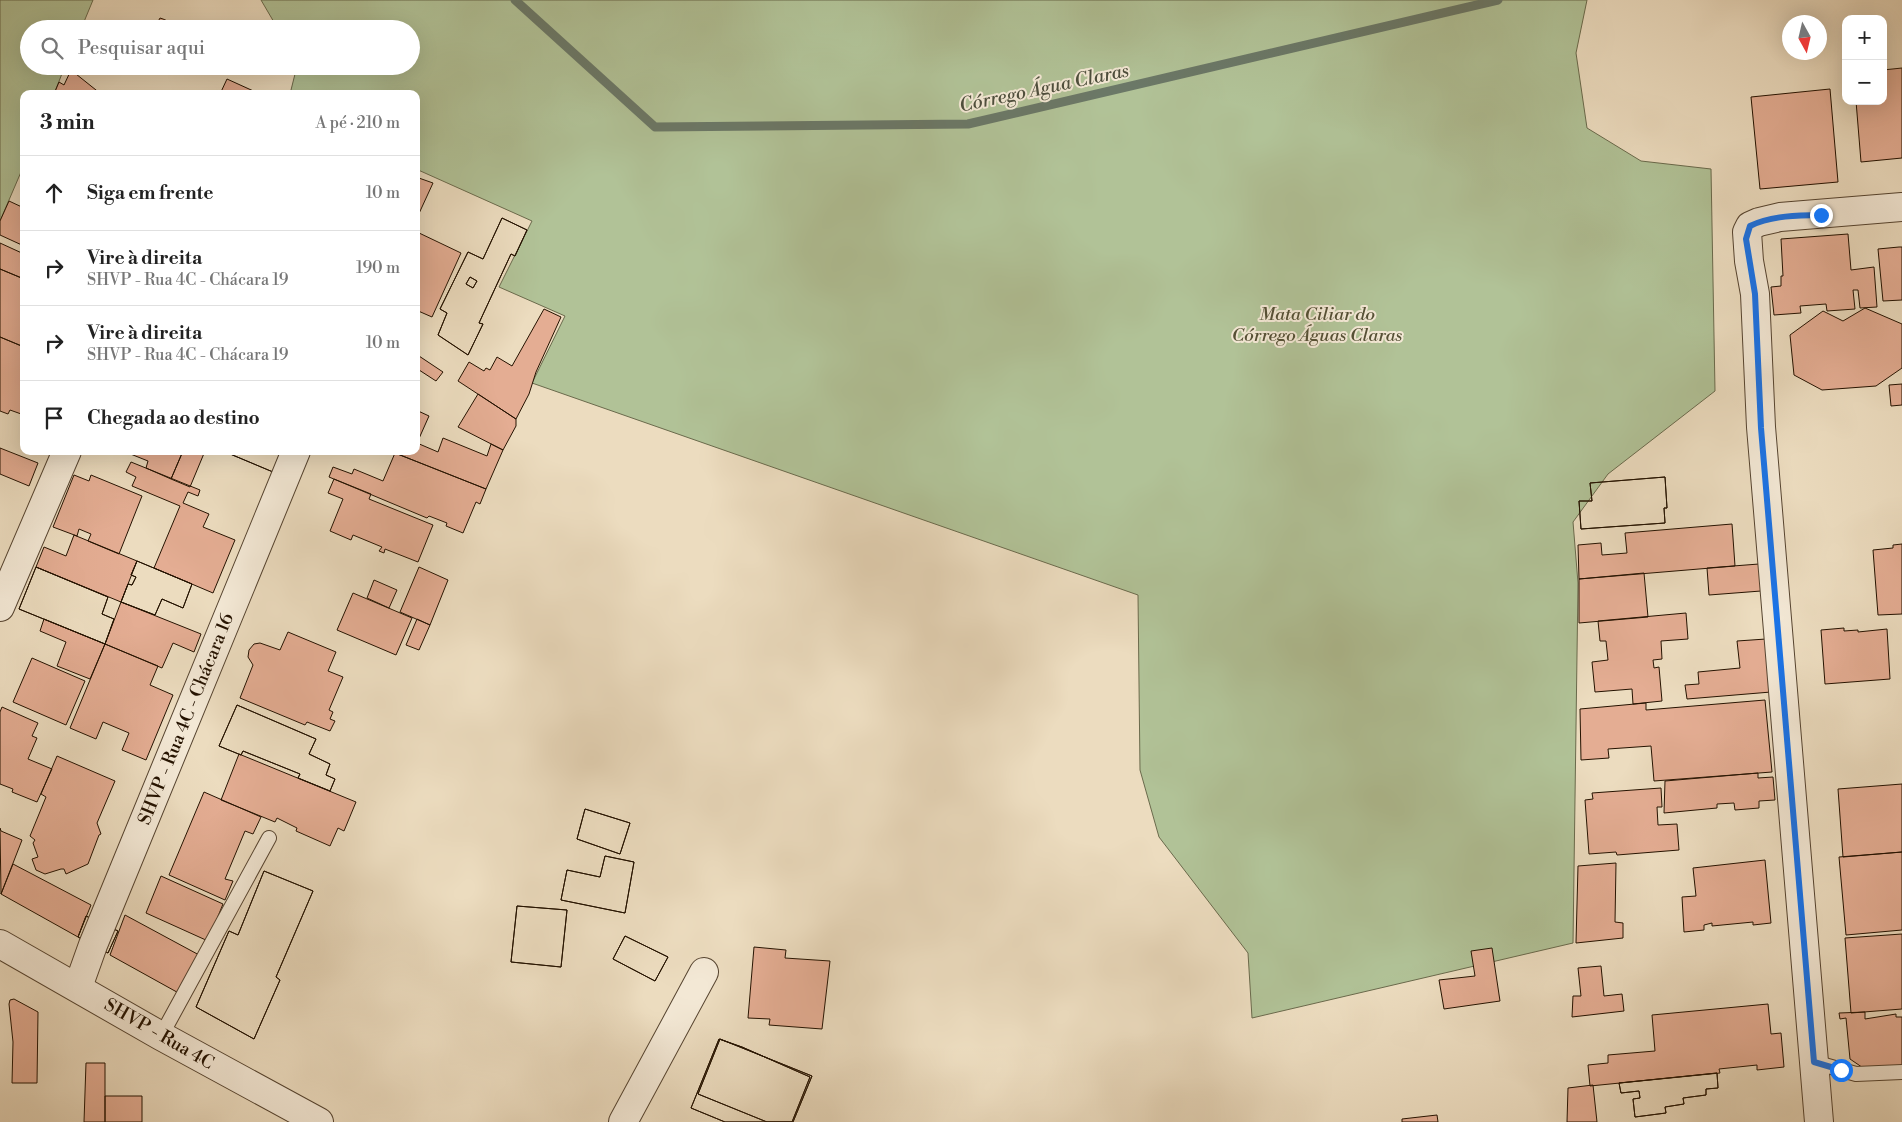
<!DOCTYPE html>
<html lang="pt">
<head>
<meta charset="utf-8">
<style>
	body { margin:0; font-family:"Libre Bodoni",serif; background:#f6f6f6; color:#222 }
	.controls { position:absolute; right:15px; top:15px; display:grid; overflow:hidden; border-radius:10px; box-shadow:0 5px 20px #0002 }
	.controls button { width:45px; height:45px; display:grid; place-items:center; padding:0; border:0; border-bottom:1px solid #e0e0e0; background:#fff; color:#222; font:25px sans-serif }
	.compass { position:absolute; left:1782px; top:15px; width:45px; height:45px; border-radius:50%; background:#fff; box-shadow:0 5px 20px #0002; rotate:172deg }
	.stop { position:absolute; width:15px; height:15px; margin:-11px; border:4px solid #1a73e8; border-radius:50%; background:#fff }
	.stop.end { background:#1a73e8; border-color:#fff; box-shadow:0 1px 5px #0008 }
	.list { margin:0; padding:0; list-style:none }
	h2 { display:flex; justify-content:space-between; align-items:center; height:65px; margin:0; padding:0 20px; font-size:21px }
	h2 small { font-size:16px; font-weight:400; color:#767676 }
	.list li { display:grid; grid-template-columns:32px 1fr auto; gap:15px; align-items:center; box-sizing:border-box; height:75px; padding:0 20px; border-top:1px solid #e0e0e0 }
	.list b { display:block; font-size:19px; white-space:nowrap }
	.list p { margin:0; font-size:16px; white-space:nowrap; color:#767676 }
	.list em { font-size:16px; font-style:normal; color:#767676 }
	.icon { flex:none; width:28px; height:28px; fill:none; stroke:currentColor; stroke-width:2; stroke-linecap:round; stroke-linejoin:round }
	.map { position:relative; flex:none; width:1902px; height:1122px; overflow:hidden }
	.search { position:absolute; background:#fff; box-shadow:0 5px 20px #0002; left:20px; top:20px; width:400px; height:55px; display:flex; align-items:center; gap:12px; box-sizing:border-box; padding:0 18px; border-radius:28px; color:#767676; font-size:19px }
	.panel { position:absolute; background:#fff; box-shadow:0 5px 20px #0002; left:20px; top:90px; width:400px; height:365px; border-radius:10px }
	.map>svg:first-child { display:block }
	.green { fill:#b1c297; stroke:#6a6a4c }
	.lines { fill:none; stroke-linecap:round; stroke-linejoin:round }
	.stream { stroke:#6b7867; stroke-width:9 }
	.building { fill:#e4ad93; stroke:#241200; fill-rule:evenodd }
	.service-casing { stroke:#564430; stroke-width:16 }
	.minor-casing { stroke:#564430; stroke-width:30 }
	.tertiary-casing { stroke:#564430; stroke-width:30 }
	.service { stroke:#f3e8d5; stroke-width:14 }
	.minor { stroke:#f3e8d5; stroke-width:28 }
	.tertiary { stroke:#f3e8d5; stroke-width:28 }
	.route { stroke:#1a73e8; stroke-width:6 }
	.labels { text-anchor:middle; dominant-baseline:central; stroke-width:4; stroke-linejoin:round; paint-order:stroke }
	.park-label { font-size:18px; font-style:italic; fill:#555035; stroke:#f3e8d5 }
	.street-label { font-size:18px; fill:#241200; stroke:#f3e8d5 }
	.water-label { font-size:19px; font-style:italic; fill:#4d4e3c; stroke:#f3e8d5 }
</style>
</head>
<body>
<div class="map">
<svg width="1902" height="1122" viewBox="0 0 1902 1122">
	<rect width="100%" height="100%" fill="#ecdcbf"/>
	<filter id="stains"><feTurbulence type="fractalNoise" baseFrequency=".004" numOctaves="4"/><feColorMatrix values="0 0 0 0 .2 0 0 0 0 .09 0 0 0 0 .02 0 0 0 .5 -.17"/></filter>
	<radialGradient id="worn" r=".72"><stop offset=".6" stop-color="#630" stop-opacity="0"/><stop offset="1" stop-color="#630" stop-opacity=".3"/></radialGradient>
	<!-- green -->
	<path class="green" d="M0,0h93l-12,29h-52v37h36l-11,28h-30v71l-24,56z
		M261,0h1326l-11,53 11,75 54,33 70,8 4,222 -107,83 -35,48 5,61 -5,360 -321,75 -4,-65 -89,-116 -19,-67 -2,-175 -606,-212 33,-67 -66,-29 33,-66 -116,-52v-75h-126l7,-28h114v-37h-133z"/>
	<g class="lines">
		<!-- stream -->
		<path class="stream" d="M515,0l140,127 313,-3 530,-124"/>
	</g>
	<!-- building -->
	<path class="building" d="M160,18l3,1 23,10h-32z
		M154,66h17l-3,7z
		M1902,68v90l-41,4 -5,-61h27v-31z
		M71,70l30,24h-47l5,-12 5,3z
		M227,79l33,15h-40z
		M1830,89l8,93 -78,7 -9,-92z
		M416,177l17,6 -17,37z
		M9,201l15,7v38l-24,-11v-14z
		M502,218l25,12 -12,26 -4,-2 -32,69 4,1 -15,31 -30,-20 9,-22 -7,-4 28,-57 15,7zM470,277l7,4 -4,7 -7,-4z
		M502,218l25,12 -12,26 -4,-2 -32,69 4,1 -15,31 -30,-20 9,-22 -7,-4 28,-57 15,7zM470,277l7,4 -4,7 -7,-4z
		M417,232l44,21 -29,64 -16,-7z
		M1848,234l3,36 23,-3 3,40 -17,1 -2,-18h-5l2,19 -28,2 -1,-7 -26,2 1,7 -27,2 -3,-28 10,-1v-10h2l-2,-37z
		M0,243l24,11v25l-24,-10z
		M1899,247h3v53l-19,1 -5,-52z
		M0,269l24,10v68l-24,-10z
		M1865,308l37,16v44l-26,18 -54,4 -28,-15 -4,-40 33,-24 20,10z
		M544,309l17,8 -25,55 -7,22 -13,25 -58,-38 11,-19 15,9 2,-3 4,2 7,-13 15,9z
		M0,337l24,10v68l-14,-5 -2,4 -8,-3z
		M416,354l27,18 -7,9 -20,-13z
		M1902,384v21l-11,1 -2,-21z
		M478,394l38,25v7l-13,24 -45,-23z
		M416,410l13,6 -12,27 21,9 5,-14 44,18 4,-12 12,6 -17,39 -96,-38h26z
		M0,448l38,15 -9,23 -29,-12z
		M123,451h60l-12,28 -25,-11 2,-7z
		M183,451h22l-15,36 -19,-8z
		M223,451h59l-9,21z
		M223,451h59l-9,21z
		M395,453l91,36 -6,15 -4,-2 -13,31 -17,-7 1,-3 -18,-7 -2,2 -98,-41 4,-10 19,7 2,-5 29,12z
		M131,462l69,28 -2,6 -10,-4 -5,11 26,11 -6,13 32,13 -22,53 -59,-25 26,-62 -48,-20 4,-9 -10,-5z
		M74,475l15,6 2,-6 51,21 -23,58 -31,-13 3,-7 -12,-5 -2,7 -24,-9z
		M1665,477l2,31h-3l1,15 -84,6 -2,-28h13l-2,-18z
		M1665,477l2,31h-3l1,15 -84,6 -2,-28h13l-2,-18z
		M334,479l37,15 -2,5 64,26 -15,37 -33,-13 -1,4 -5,-2 3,-4 -29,-12 -2,5 -21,-9 13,-32 -15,-6z
		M1732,524l3,42 -156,13 -1,-34 23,-2 1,12 25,-2 -2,-20z
		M74,535l63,26 -16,41 -85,-35 8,-20 22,9z
		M1902,544v70l-24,1 -5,-65 20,-2v-3z
		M137,561l55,23 -9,24 -21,-9 -7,16 -34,-13 7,-18 4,1 4,-8 -5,-2z
		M137,561l55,23 -9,24 -21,-9 -7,16 -34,-13 7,-18 4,1 4,-8 -5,-2z
		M1759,564l2,27 -52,4 -2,-27z
		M36,567l72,30 -6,17 12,5 -9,25 -86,-35z
		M36,567l72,30 -6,17 12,5 -9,25 -86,-35z
		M419,567l29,13 -18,45 -30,-13z
		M1644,573l4,44 -69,6v-44z
		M374,580l23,10 -8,18 -22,-10z
		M353,593l59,25 -16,37 -59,-25z
		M121,602l80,32 -7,18 -21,-9 -11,25 -57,-24z
		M1686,613l2,26 -27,2 1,18 -9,1 1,8 5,-1 3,34 -29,3 -1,-15 -37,3 -3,-30 16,-2 -2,-19h-6l-2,-20z
		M44,619l61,25 -15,35 -33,-13 9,-24 -26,-11z
		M417,619l13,6 -11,25 -13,-5z
		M1844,628v3l14,-1v2l29,-3 3,50 -65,5 -4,-54z
		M288,632l48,20 -8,19 15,6 -14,33 4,2 -3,7 5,2 -5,10 -23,-9 -2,3 -65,-27 13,-33 -5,-8 1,-7 5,-6 6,-1 20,7z
		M1766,639l5,53 -84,7 -2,-14 14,-1 -1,-12 42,-4 -3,-27z
		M105,644l53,22 -8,19 23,10 -27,65 -24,-10 7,-17 -26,-11 -7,17 -26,-11z
		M32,658l53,23 -19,44 -53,-23z
		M1765,700l7,72 -118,9 -3,-35 -43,3 1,9 -28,2 -1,-51 66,-6v7z
		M237,705l79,34 -7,15 21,10 -4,11 9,4 -5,12 -32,-13 2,-4 -57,-23 -2,4 -22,-9z
		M237,705l79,34 -7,15 21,10 -4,11 9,4 -5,12 -32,-13 2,-4 -57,-23 -2,4 -22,-9z
		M2,707l36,16 -6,13 5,2 -9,21 24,10 -15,33 -25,-10 1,-3 -13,-5v-72z
		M239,754l117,48 -12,29 -6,-3 -8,18 -34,-15 1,-3 -20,-10 -2,4 -54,-22z
		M57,756l58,25 -18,42 4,11 -2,1 -11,29 -22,10 -2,-5h-3l-16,5 -9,-4 -4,-11 6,-2 -5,-14 2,-3 -5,-4 16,-39 -5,-3z
		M1758,773v5l15,-1 2,23 -16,1v7l-24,2 -1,-7 -17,1v4l-53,5 1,-32z
		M1902,784v68l-59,5 -5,-68z
		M1661,788l1,19h-5l1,18 19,-1 2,26 -62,5 -1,-3 -27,2 -4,-54 8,-1 -1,-6z
		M204,792l57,25 -8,17 -8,-3 -20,48 8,2 -8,19 -56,-25z
		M585,809l45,14 -10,31 -43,-15z
		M585,809l45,14 -10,31 -43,-15z
		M0,828l1,3 21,9 -21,54z
		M1902,852v78l-56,5 -7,-78z
		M605,856l29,6 -9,51 -64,-13 6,-30 33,7z
		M605,856l29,6 -9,51 -64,-13 6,-30 33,7z
		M1765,860l6,63 -18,2v-3l-41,4v-3l-8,2v5l-20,2 -2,-35 14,-1 -3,-28z
		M1616,863l-1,59 8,1v15l-47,5 2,-77z
		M13,864l78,41 -13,32 -77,-43z
		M264,871l49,20 -37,86 4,3 -26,59 -58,-32 33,-76 9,4z
		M264,871l49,20 -37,86 4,3 -26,59 -58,-32 33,-76 9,4z
		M161,876l62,28 -15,37 -62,-28z
		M517,906l50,4 -6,57 -50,-5z
		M517,906l50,4 -6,57 -50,-5z
		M125,915l76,41 -17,40 -74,-41z
		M86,916l32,15 -10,22 -30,-16z
		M86,916l32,15 -10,22 -30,-16z
		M1902,934v75l-51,4 -6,-75z
		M625,936l43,21 -13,24 -42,-22z
		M625,936l43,21 -13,24 -42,-22z
		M754,947l32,3 -1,8 45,3 -8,68 -53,-4 1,-6 -22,-1z
		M1492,948l8,53 -56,8 -5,-29 36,-4 -4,-25z
		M1601,966l3,30 18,-2 2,17 -52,6 1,-21h8l-3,-28z
		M14,999l24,13 -1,71h-25l1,-41 -4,-38 1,-4z
		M1768,1004l3,30 10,-1 3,34 -27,3v-5l-38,4 1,4 -130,13 -2,-21 20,-2v-8l47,-4 -3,-36z
		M1865,1012v7l31,-5v3h6v54l-30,3 -22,-15 -4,-41 -6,1 -1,-6z
		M719,1039l23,8 68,30 -18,45h-67l-34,-14z
		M719,1039l23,8 68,30 -18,45h-67l-34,-14z
		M720,1039l92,37 -19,46h-26l-69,-28z
		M720,1039l92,37 -19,46h-26l-69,-28z
		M86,1063h19v59h-21z
		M1717,1073l1,15 -12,1v6l-23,3 1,6 -19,3 1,6 -31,4 -2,-18 7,-1 -1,-7 -18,2 -2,-10z
		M1717,1073l1,15 -12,1v6l-23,3 1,6 -19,3 1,6 -31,4 -2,-18 7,-1 -1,-7 -18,2 -2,-10z
		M1593,1085l4,37h-30l1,-34z
		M105,1096h37v26h-37z
		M1437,1115l1,7h-36v-3z"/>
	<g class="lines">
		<defs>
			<path id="service" d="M161,1036l108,-198
				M1814,1062l42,12 46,-2"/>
			<path id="minor" d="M0,607l67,-156
				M78,987l15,-42 203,-494
				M623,1122l81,-150
				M1819,1122l-58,-695 -6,-133 -6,-33 -2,-29 3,-6 9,-4 21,-5 122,-10"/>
			<path id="tertiary" d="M0,944l161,92 158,86"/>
		</defs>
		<!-- service casing -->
		<use href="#service" class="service-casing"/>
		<!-- minor casing -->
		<use href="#minor" class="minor-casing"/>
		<!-- tertiary casing -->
		<use href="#tertiary" class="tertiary-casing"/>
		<!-- service -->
		<use href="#service" class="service"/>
		<!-- minor -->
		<use href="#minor" class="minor"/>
		<!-- tertiary -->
		<use href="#tertiary" class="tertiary"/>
	</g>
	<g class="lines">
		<!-- route -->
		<path class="route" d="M1821,215c-24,1 -49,0 -71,11l-4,13 9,55 6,134 53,634 27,8"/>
	</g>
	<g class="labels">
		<!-- park labels -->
		<g class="park-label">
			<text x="1317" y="314">Mata Ciliar do<tspan x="1317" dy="21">Córrego Águas Claras</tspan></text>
		</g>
		<!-- street labels -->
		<g class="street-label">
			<text transform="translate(186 719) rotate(-68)">SHVP - Rua 4C - Chácara 16</text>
			<text transform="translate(159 1034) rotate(30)">SHVP - Rua 4C</text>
		</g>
		<!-- water labels -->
		<g class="water-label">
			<text transform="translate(1044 88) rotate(-12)">Córrego Água Claras</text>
		</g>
	</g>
	<rect width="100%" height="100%" filter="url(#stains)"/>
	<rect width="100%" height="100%" fill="url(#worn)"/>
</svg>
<div class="controls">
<button>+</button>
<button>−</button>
</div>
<svg class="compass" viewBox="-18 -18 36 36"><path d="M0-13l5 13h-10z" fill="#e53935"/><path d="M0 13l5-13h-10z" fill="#767676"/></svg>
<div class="stop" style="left:1841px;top:1070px"></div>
<div class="stop end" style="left:1821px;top:215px"></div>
<div class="search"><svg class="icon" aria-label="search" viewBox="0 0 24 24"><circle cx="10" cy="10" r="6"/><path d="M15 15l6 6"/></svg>Pesquisar aqui</div>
<section class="panel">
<h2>3 min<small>A pé · 210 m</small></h2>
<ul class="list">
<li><svg class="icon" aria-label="ahead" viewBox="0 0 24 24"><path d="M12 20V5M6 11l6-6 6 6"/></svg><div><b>Siga em frente</b></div><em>10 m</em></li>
<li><svg class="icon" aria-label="right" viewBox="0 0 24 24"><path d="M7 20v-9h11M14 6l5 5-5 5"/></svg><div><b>Vire à direita</b><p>SHVP - Rua 4C - Chácara 19</p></div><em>190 m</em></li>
<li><svg class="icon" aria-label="right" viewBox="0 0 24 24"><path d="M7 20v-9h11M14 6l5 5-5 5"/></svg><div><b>Vire à direita</b><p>SHVP - Rua 4C - Chácara 19</p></div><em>10 m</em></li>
<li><svg class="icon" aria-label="arrive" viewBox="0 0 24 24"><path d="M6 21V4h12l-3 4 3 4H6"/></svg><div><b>Chegada ao destino</b></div></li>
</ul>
</section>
</div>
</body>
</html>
